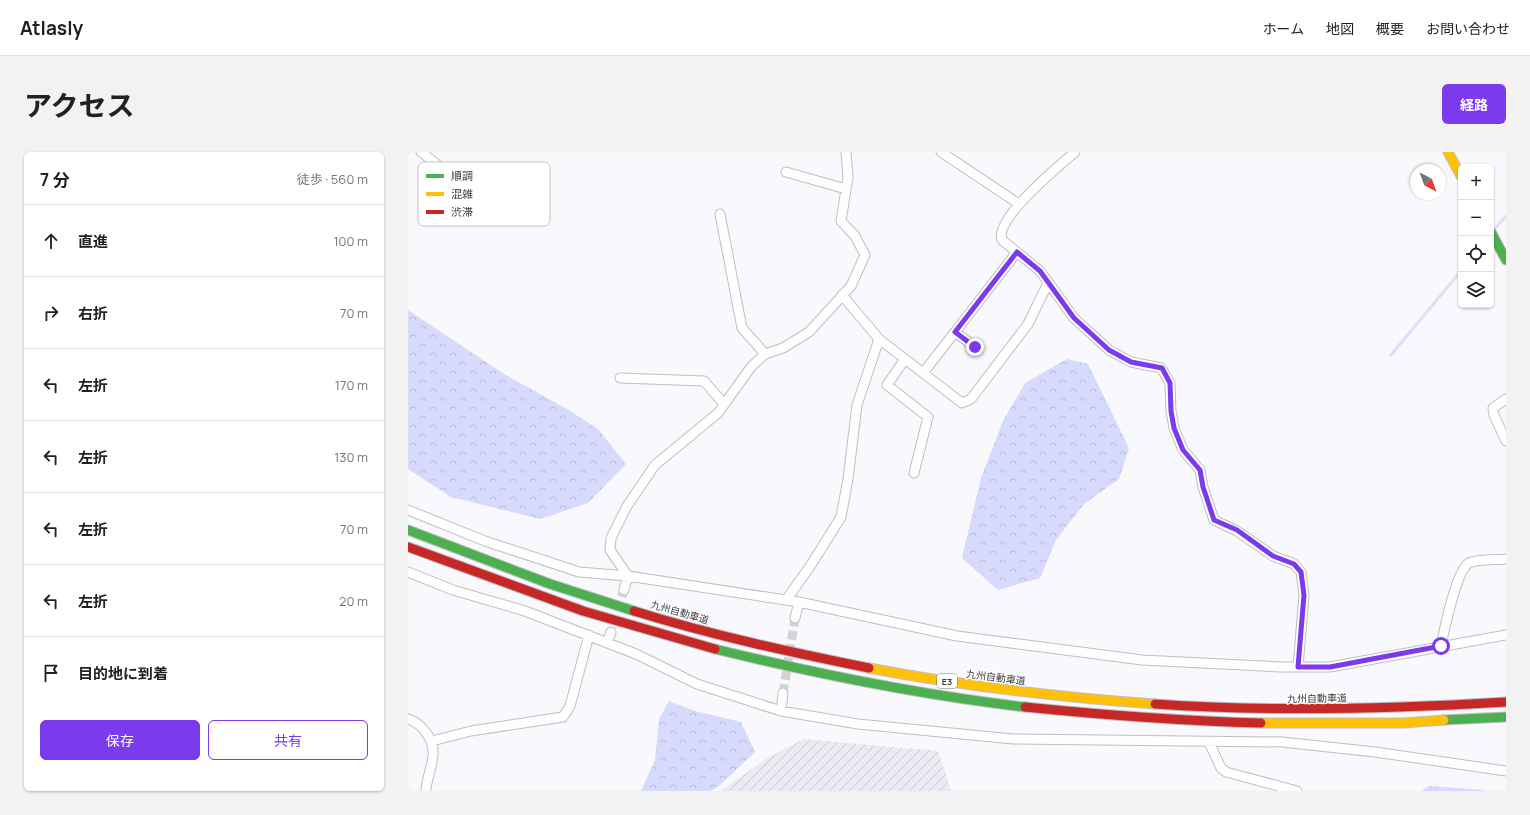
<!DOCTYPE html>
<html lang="ja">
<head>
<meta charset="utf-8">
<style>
	body { margin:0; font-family:Manrope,"Noto Sans JP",sans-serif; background:#f2f2f2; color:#202124 }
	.controls { position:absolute; right:12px; top:12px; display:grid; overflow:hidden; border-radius:6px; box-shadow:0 1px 3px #0004 }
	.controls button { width:36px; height:36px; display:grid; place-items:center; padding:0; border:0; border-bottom:1px solid #e0e0e0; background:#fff; color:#202124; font:20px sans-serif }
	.compass { position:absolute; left:1002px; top:12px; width:36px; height:36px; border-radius:50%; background:#fff; box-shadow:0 1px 3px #0004; rotate:139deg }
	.stop { position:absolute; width:12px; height:12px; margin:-9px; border:3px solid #7c3aed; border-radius:50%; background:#fff }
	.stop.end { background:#7c3aed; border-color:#fff; box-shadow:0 1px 4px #0008 }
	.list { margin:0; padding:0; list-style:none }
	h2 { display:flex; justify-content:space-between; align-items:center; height:52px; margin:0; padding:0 16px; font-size:17px }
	h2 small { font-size:13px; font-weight:400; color:#757577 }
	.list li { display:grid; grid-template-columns:26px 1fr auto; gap:12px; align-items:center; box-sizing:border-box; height:72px; padding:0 16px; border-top:1px solid #e0e0e0 }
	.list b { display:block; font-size:15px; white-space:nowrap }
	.list em { font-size:13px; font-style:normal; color:#757577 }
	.actions { display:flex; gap:8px; padding:12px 16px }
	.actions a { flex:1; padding:9px 0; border:1px solid #7c3aed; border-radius:6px; text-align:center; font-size:14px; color:#7c3aed }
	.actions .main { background:#7c3aed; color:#fff }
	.icon { flex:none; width:22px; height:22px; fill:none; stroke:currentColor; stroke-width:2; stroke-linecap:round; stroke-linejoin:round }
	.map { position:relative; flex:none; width:1098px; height:639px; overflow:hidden; border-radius:6px }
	header { display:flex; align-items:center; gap:24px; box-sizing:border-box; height:56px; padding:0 20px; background:#fff; border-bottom:1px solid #e0e0e0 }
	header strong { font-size:19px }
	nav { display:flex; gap:22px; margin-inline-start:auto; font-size:14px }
	.intro { display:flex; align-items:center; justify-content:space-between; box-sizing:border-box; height:96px; padding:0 24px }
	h1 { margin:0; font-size:28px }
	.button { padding:10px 18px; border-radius:6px; background:#7c3aed; color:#fff; font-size:14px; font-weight:700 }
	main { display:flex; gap:24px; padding:0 24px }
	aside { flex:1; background:#fff; border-radius:6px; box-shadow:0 1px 3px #0004 }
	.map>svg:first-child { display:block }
	.industrial { fill:url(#industrial-furrows) }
	.forest { fill:url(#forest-crowns) }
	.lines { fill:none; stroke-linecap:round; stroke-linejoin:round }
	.stream { stroke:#dee0f7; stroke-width:3 }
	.street-tunnel { stroke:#d3d3d7; stroke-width:9; stroke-dasharray:9 4.5; stroke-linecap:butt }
	.street-casing { stroke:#bfbfc1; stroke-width:11 }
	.fast-casing { stroke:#bfbfc1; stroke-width:11 }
	.slow-casing { stroke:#bfbfc1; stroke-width:11 }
	.jam-casing { stroke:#bfbfc1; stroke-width:11 }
	.street { stroke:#fefeff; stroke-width:9 }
	.fast { stroke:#4caf50; stroke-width:9 }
	.slow { stroke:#ffc107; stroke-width:9 }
	.jam { stroke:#c62828; stroke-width:9 }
	.route { stroke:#7c3aed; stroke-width:5 }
	.labels { text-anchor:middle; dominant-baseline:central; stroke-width:3; stroke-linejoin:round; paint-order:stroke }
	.shield { fill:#fff; stroke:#767678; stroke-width:1 }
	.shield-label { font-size:9px; font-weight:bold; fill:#3c3c3e }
	.street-label { font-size:10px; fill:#3c3c3e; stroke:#fff }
	.key { fill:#fff; stroke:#c4c4c5; stroke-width:1 }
	.key-label { font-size:11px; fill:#3c3c3e }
</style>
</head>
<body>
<header>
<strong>Atlasly</strong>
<nav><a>ホーム</a><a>地図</a><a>概要</a><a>お問い合わせ</a></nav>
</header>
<div class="intro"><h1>アクセス</h1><a class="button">経路</a></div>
<main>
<aside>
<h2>7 分<small>徒歩 · 560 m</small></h2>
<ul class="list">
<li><svg class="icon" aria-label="ahead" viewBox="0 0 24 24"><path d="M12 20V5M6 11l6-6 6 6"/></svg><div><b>直進</b></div><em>100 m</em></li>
<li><svg class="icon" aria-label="right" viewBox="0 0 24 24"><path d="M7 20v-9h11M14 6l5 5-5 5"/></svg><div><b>右折</b></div><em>70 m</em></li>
<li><svg class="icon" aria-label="left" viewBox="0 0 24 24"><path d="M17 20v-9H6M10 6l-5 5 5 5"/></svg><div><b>左折</b></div><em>170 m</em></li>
<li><svg class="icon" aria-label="left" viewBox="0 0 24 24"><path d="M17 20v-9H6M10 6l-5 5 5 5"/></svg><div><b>左折</b></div><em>130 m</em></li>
<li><svg class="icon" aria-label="left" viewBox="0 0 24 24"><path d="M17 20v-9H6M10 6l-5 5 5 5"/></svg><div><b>左折</b></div><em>70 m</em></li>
<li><svg class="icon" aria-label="left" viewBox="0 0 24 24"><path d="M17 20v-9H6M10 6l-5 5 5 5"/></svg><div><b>左折</b></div><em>20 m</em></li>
<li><svg class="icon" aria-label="arrive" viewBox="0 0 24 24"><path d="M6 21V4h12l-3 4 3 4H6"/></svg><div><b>目的地に到着</b></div></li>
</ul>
<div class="actions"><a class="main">保存</a><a>共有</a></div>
</aside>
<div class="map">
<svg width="1098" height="639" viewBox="0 0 1098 639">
	<defs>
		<pattern id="industrial-furrows" width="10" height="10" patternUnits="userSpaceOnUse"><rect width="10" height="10" fill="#e9eaf2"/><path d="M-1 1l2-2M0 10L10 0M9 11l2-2" fill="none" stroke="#c9cad1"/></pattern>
		<pattern id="forest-crowns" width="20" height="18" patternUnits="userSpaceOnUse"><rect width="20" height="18" fill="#d7d9fd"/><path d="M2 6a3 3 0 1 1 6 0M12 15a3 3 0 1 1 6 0" fill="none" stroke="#b9bbda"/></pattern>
	</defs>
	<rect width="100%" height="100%" fill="#f9f9fd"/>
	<!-- industrial -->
	<path class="industrial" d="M395,587l135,12 13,40h-230l43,-31z"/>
	<!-- forest -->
	<path class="forest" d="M0,158l96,64 63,35 31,20 28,35 -38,39 -48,16 -89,-22 -43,-28z
		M659,207l21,5 41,84 -10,31 -35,25 -28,36 -16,38 -42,12 -36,-32 19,-80 22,-57 22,-38z
		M261,549l26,10 46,11 14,30 -35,33 -9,6h-70l14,-31 4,-41z
		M1022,634l53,4 1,1h-63z"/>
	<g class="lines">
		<!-- stream -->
		<path class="stream" d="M1085,79l13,-15
			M983,203l70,-84"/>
		<!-- street-tunnel -->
		<path class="street-tunnel" d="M210,458l6,-20
			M375,541l12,-75"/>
		<defs>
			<path id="street" d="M13,0l82,64
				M533,0l78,52
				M667,0c-16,14 -81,67 -73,88l38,31 34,47 35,32 22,12 30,6 9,15 1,28 3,17 9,22 17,20 3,17 11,33 23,11 36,25 21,8 7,8 3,23 -6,72
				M378,20l60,17
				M312,62l22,114 23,26
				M547,180l62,-80
				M471,187l83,64 9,-4 57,-75 20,-41
				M497,207l-18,26 41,32 -14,56
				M515,221l32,-41 20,15
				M212,226l84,3 20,23
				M1098,247l-13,9 1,7 12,26
				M0,358l77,31 94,31 49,4 171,26 158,34 185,24 139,7h49l176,-32
				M0,420l45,18 72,21 111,43 61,30 84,27 77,13 155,15 269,3 93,10 131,19
				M216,438l4,-14 -18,-26 1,-12 16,-32 28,-41 63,-52 33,-46 14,-13 18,-6 26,-16 42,-46 14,-31 -10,-19 -14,-15 7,-44 -2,-25
				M378,448l23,-32 32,-51 7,-38 9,-74 22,-66 -37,-44
				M387,466l4,-16
				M199,491l4,-11
				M1033,494c3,-15 16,-77 28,-83 8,-4 28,-3 37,-4
				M373,559l2,-18
				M0,567c9,3 14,7 19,15 14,19 0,36 -1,57
				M24,589l39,-10 92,-14 7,-11 19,-71
				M801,590l12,26 5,4 71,19"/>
			<path id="fast" d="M1083,80l15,28
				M0,378l142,54 84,27
				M307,497c102,25 205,46 310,58
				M1036,568l62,-3"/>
			<path id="slow" d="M1040,0l13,24
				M461,516c94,18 190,29 286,36
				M853,571h142l41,-3"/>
			<path id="jam" d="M0,395l175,64 132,38
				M226,459c77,24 156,41 235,57
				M747,552c117,8 234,5 351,-2
				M617,555c79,8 157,14 236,16"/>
		</defs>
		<!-- street casing -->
		<use href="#street" class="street-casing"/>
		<!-- fast casing -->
		<use href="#fast" class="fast-casing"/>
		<!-- slow casing -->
		<use href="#slow" class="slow-casing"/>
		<!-- jam casing -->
		<use href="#jam" class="jam-casing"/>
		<!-- street -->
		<use href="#street" class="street"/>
		<!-- fast -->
		<use href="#fast" class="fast"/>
		<!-- slow -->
		<use href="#slow" class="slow"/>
		<!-- jam -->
		<use href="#jam" class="jam"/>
	</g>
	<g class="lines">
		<!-- route -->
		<path class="route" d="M567,195l-20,-15 62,-80 23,19 34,47 35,32 22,12 31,6 8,15 1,28 3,17 9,22 17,20 3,17 11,33 23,10 36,26 21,8 7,8 3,23 -6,72h32l111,-21"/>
	</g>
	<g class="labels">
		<!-- shield labels -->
		<rect class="shield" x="529" y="522" width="20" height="14" rx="3"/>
		<g class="shield-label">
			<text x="539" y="529">E3</text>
		</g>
		<!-- street labels -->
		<g class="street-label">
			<text transform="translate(272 460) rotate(16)">九州自動車道</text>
			<text transform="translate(588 525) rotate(7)">九州自動車道</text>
			<text transform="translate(909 546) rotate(-1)">九州自動車道</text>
		</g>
	</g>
	<!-- legend -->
	<rect x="10" y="10" width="132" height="64" rx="6" class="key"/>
	<rect x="18" y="22" width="18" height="4" fill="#4caf50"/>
	<rect x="18" y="40" width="18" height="4" fill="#ffc107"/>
	<rect x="18" y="58" width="18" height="4" fill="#c62828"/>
	<g class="key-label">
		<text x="43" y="28">順調</text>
		<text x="43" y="46">混雑</text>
		<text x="43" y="64">渋滞</text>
	</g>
</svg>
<div class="controls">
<button>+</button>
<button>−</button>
<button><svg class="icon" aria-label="locate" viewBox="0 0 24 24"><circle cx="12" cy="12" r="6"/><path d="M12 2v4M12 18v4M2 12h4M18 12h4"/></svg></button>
<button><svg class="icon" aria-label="layers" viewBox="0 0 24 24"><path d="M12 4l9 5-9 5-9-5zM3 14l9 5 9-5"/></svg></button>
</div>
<svg class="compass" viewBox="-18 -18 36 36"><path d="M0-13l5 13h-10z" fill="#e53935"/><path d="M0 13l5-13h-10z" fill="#757577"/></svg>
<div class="stop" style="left:1033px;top:494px"></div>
<div class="stop end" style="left:567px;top:195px"></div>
</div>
</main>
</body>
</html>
